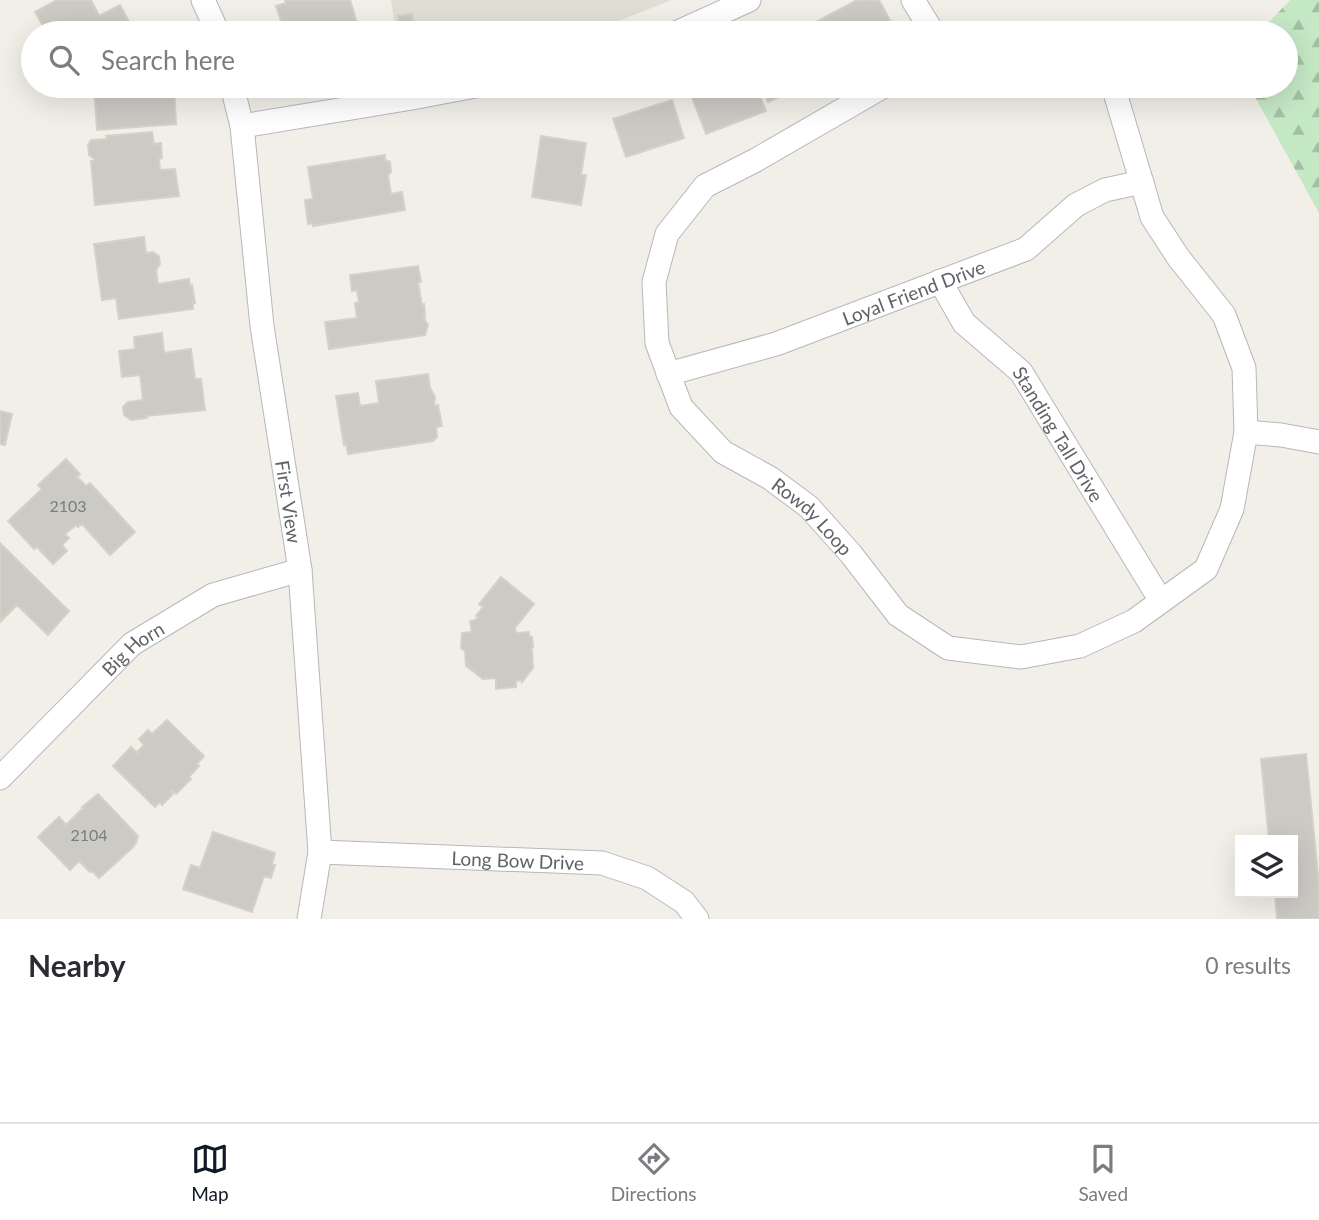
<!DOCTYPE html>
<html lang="en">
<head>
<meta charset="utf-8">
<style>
	body { margin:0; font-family:Lato,sans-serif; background:#f2f2f3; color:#2b2b33 }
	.controls { position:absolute; right:21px; bottom:21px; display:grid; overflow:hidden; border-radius:0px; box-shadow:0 7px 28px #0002 }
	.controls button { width:63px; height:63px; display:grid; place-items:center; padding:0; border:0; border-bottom:2px solid #e1e1e2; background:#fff; color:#2b2b33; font:35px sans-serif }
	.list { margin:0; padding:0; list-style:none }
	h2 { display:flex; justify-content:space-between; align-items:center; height:91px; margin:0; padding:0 28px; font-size:30px }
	h2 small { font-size:23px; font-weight:400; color:#7c7c81 }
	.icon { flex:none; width:38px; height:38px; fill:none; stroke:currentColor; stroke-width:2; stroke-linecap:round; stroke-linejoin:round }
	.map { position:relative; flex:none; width:1319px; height:919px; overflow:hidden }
	.search { position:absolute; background:#fff; box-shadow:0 7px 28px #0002; left:21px; right:21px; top:21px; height:77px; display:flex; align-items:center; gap:18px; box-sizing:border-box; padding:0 24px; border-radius:38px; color:#7c7c81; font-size:26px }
	.sheet { height:203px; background:#fff }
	nav { display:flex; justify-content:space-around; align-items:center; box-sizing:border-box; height:98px; border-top:2px solid #e1e1e2; background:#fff; font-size:19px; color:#7c7c81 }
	nav a { display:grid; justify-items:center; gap:4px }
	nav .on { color:#111827 }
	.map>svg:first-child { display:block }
	.education { fill:#e1ded6 }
	.forest { fill:url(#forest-firs) }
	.building { fill:#cccac5; stroke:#d6d1c6; stroke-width:2 }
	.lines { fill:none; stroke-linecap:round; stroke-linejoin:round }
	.street-casing { stroke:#b5b8bc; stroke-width:25 }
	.street { stroke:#fff; stroke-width:23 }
	.labels { text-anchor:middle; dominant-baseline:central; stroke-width:5; stroke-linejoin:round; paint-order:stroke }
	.number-label { font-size:16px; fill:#7a7d7f }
	.street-label { font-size:19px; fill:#5f6368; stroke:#fff }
</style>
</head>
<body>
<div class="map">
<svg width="1319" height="919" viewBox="0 0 1319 919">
	<defs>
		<pattern id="forest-firs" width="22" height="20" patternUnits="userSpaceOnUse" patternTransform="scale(1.75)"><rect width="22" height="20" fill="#c5e8c5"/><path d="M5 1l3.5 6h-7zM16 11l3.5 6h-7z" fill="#a3c0a4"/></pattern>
	</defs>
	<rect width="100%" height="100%" fill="#f1efe8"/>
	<!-- education -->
	<path class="education" d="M391,0h281l-51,20 -51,13h-174z"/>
	<!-- forest -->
	<path class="forest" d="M1290,0h29v213l-70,-127h37v-53h-27z"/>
	<!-- building -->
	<path class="building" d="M57,0h34l8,16 21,-11 13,24 -7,4h-79l-12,-21z
		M285,0h65l10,33h-52v-2l-6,2h-17l-9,-27 10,-3z
		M857,0h22l18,33h-73l-6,-12z
		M412,14l3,19h-14l-3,-17z
		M94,86h80l2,38 -79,6z
		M707,86h49l10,25 -60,23 -16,-42z
		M760,86h44l-36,16z
		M672,100l12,38 -58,19 -13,-38z
		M152,132l2,12 7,-1 1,15 -3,1 1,11 15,-1 4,27 -84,9 -4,-44h3v-2l-5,-4 -1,-10 3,-5 16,-1 -1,-3z
		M541,136l45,7 -5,32h5l-5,30 -49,-8z
		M385,155v5l5,2 1,10 -3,3 3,19 11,-2 3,18 -92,16 -1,-3 -4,1 -3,-24 8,-1 -5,-32z
		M144,237l2,16 7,-1 6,4 1,8 -4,6 2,14 31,-5 1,7 2,-1 3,18h-2v6l-74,10 -3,-21 -14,2 -8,-56z
		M418,266l3,16h-3l4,23 2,-1 1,13h-2l5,8 -3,10 -96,14 -4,-27 32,-4 -2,-15 4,-1 -2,-12 -5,1 -2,-16z
		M162,333l2,20 27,-4 4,30h6l4,31 -59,6 1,2 -16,2 -7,-5 -1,-8 5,-5 15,-2 -3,-25 -18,2 -3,-26 16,-2 -1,-12z
		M428,374l2,14 5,9 -1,9 4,-1 4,21 -6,1 1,10 -4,4 -85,13 -2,-10 -2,1 -8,-49 22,-3 2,13 19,-3 -3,-22z
		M0,411l12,3 -7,31 -5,-1z
		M66,459l14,15 -3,3 9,9 4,-3 45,49 -25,23 -28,-31 -4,3 -2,-2 -11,9 4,4 -7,7 5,6 -14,13 -16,-17 -3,2 -26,-28 34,-32 -4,-4z
		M0,543l69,68 -21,24 -31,-30 -17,17z
		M501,577l33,27 -19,24 1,5 13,-1v4l3,1 1,10 -3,2 2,1 1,18 -11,14v-2l-6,1v6l-20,2v-11l-13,1 -17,-13 -1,-15 -4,-3 1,-15 10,-1 -2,-11 5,-1 3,-3 -2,-1 7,-9 -4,-3z
		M167,720l37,36 -7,8 2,2 -10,11 2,2 -15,15 -4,-4 -1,1 2,3 -11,11 -2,-3 -5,5 -42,-41 18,-19 6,6v-1l7,-7 -5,-6 9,-9 4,4z
		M1306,754l13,131v34h-42l-2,-26h18v-53h-24l-8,-81z
		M98,794l40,42 -2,7 -4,5 -33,30 -7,-7 -2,1 -11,-11 -9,9 -32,-33 21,-20 7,8 17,-17 -1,-1z
		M213,832l62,21 -3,11 3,1 -4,13 -7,-2 -12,36 -69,-23 8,-24 9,3z"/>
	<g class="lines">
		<defs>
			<g id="street">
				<path d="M203,0l15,33"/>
				<path d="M913,0l20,33"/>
				<path d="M676,33l73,-33"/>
				<path id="s1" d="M232,86l10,40 20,200 38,244 20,282 -11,67"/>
				<path id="s2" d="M884,86l-128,74 -51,26 -38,48 -13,48 3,61 24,64 42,45 47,26 39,29 42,47 47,61 50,33 73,9 59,-11 54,-25 72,-52 26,-60 14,-77 -2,-64 -20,-53 -46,-58 -26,-40 -39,-131"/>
				<path d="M242,126l170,-28 63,-12"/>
				<path id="s3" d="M940,281l24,42 57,49 140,229"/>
				<path id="s4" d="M668,374l108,-30 250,-95 50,-44 29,-15 37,-8"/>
				<path d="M1246,432l35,3 38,7"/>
				<path id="s5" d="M0,778l132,-134 81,-49 87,-25"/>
				<path id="s6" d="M320,852l282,11 45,15 37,24 13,17"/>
			</g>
		</defs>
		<!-- street casing -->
		<use href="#street" class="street-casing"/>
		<!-- street -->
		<use href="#street" class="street"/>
	</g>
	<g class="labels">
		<!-- number labels -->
		<g class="number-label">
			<text x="68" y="505">2103</text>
			<text x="89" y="834">2104</text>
		</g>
		<!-- street labels -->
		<g class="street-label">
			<text stroke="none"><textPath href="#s4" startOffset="259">Loyal Friend Drive</textPath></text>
			<text stroke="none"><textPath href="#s3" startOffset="196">Standing Tall Drive</textPath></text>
			<text stroke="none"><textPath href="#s1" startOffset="420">First View</textPath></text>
			<text stroke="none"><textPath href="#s2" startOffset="618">Rowdy Loop</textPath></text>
			<text stroke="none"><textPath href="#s5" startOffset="186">Big Horn</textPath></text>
			<text stroke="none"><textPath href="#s6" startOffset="198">Long Bow Drive</textPath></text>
		</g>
	</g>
</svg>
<div class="controls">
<button><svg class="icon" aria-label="layers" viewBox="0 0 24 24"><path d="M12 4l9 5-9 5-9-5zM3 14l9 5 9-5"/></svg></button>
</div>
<div class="search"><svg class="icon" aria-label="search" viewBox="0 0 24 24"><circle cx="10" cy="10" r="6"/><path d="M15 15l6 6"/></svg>Search here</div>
</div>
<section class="sheet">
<h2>Nearby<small>0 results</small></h2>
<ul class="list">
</ul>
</section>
<nav>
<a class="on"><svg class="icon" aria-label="map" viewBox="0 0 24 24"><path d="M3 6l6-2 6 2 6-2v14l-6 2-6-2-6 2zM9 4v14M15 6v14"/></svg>Map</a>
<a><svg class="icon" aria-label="directions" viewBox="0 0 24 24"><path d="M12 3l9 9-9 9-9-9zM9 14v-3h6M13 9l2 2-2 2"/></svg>Directions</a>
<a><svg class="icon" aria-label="saved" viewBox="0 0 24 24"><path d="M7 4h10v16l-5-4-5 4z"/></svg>Saved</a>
</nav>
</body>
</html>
